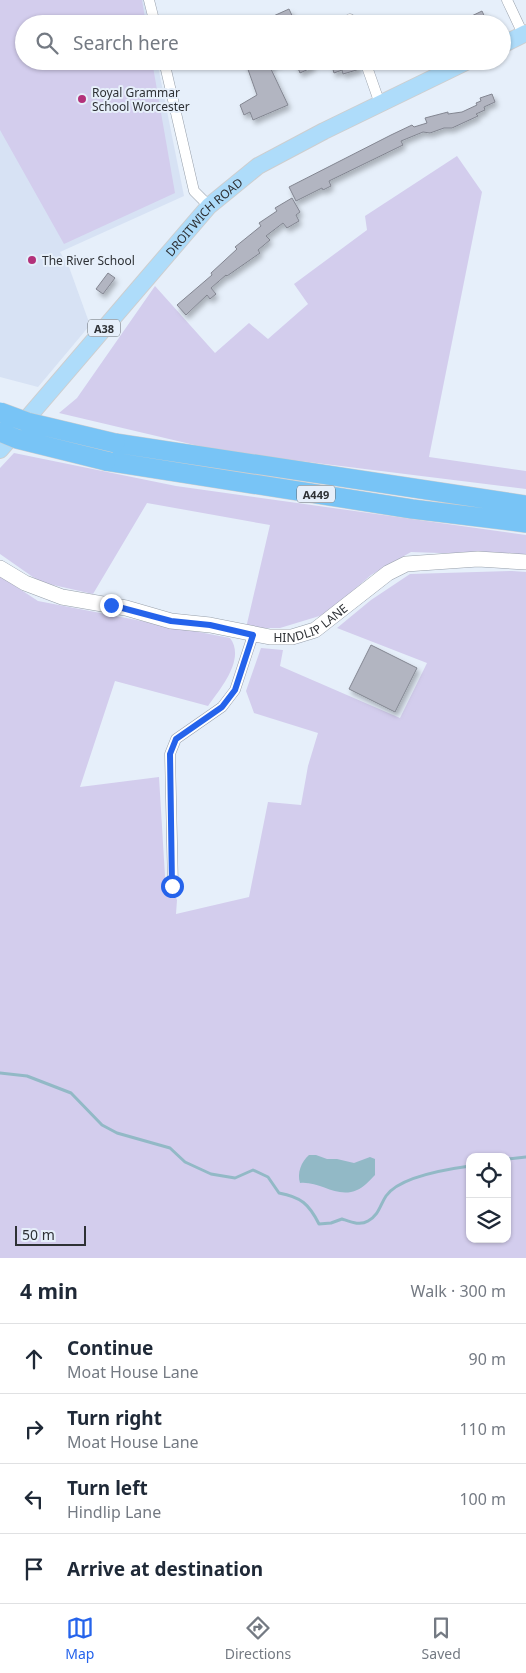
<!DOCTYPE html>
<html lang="en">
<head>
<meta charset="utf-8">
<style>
	body { margin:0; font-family:"Noto Sans",sans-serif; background:#f2f2f3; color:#1f2937 }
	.controls { position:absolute; right:15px; bottom:15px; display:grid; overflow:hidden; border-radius:10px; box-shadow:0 1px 4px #0004 }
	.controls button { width:45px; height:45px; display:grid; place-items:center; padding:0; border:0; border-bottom:1px solid #e0e1e3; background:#fff; color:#1f2937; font:25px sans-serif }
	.scale { position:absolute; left:15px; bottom:12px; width:71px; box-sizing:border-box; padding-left:5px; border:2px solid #2e3135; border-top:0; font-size:14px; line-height:18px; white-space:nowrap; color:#2e3135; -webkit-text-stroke:4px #e6effa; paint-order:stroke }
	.stop { position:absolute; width:15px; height:15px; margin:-11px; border:4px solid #2563eb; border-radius:50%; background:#fff }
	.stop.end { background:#2563eb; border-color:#fff; box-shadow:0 1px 5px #0008 }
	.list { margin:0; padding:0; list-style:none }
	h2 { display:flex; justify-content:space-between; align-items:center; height:65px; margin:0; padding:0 20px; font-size:21px }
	h2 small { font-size:16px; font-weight:400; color:#747a83 }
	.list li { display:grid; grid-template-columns:32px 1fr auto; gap:15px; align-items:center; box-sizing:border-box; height:70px; padding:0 20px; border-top:1px solid #e0e1e3 }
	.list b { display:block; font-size:19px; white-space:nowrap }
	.list p { margin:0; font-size:16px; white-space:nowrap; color:#747a83 }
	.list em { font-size:16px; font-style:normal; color:#747a83 }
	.icon { flex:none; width:28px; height:28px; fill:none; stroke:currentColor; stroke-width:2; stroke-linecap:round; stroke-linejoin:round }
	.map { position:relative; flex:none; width:526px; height:1258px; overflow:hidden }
	.search { position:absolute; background:#fff; box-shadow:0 1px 4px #0004; left:15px; right:15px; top:15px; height:55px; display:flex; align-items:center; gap:12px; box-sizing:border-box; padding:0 18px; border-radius:28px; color:#747a83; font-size:19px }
	.sheet { height:345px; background:#fff }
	nav { display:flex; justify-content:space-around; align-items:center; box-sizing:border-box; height:70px; border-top:1px solid #e0e1e3; background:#fff; font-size:14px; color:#747a83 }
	nav a { display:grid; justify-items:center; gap:2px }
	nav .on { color:#2563eb }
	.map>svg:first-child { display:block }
	.built { fill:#d7e2f4 }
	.green { fill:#d3cded; fill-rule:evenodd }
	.water { fill:#92b9c6 }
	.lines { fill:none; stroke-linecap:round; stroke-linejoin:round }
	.stream { stroke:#92b9c6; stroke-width:3 }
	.building { fill:#b2b5c1; stroke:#838691; filter:url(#shadow) }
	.street-casing { stroke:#98a0ab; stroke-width:11 }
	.secondary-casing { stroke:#98a0ab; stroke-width:16 }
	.primary-casing { stroke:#cdcecf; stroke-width:18 }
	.highway-casing { stroke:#cdcecf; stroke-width:20 }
	.street { stroke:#fff; stroke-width:10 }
	.secondary { stroke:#fff; stroke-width:15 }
	.primary { stroke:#aedcfa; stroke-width:16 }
	.highway { stroke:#78c4f6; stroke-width:19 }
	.highway-bridge-casing { stroke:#cdcecf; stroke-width:20; stroke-linecap:butt }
	.highway-bridge { stroke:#78c4f6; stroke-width:19 }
	.route { stroke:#2563eb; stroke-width:6 }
	.poi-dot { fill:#b3317a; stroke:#e6effa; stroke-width:2 }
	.labels { text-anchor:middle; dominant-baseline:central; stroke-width:4; stroke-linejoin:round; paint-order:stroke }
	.shield { fill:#e6effa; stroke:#656a70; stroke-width:1 }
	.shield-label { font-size:11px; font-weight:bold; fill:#2e3135 }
	.poi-label { font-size:12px; fill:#2e3135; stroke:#e6effa; text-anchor:start }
	.street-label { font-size:12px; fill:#2e3135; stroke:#e6effa }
</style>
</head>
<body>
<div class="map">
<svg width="526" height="1258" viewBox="0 0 526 1258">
	<defs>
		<filter id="shadow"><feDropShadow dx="2.5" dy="4" stdDeviation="2.5" flood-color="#0004"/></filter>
	</defs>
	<rect width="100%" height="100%" fill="#e6effa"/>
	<!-- built -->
	<path class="built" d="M0,0h145l5,24h-126v37h133l27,135 -124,56 9,15 21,58 -52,62 -38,-10z"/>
	<!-- green -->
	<path class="green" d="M0,0h142l4,24h-122v37h128l23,132 -111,51 -64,-114z
		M457,156l25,36 -53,265 97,14v18l-306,-38 -161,-38 18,-15 78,-112 60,67 34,-30 19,16 40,-35 -14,-20 73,-54 -2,-14z
		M14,453l162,33 350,49v21l-115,-4 -40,23 -45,39 -46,14h-34l24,-103 -123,-22 -54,91 -53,-12 -40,-28v-86z
		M512,571l14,1v686h-526v-682l38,25 192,37c16,21 -10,51 -22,68l-93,-25 -35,106 79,-10 7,116h8l3,7 -1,14 73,-17 19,-95 33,3 7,-39 10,-33 -64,-20 -8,-22 15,-43 22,2 -3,16 120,52 27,-55 -90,-35 34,-28 39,-26zM470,1157h37v82h-37z"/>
	<!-- water -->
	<path class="water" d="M309,1155h7l11,4h10l17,4 16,-6 5,2v16c-5,5 -12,13 -18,15 -20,9 -37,-9 -57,-7 -3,-10 1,-21 9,-28z"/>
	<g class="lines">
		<!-- stream -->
		<path class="stream" d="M0,1073l27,3 44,17 31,32 15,8 53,15 15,14 26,12 24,4 18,-8 15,7 11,16c22,4 30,11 40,31l12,-1 11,-4c9,3 18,7 26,2 11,-6 12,-16 18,-25 13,-19 62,-27 84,-30
			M507,1159l19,-2"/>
	</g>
	<!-- building -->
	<path class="building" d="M289,9l7,15h-24l-3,-6z
		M482,11l6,13h-33z
		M245,61h36l-11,6 18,38 -35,15 -3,-8 -6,3 -4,-10 17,-10z
		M295,61h15l3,6 -13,6z
		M335,61h22l3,8 -17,5 -1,-4 -8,3 -3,-10z
		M492,94l3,8 -11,5 1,3 -9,4 2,2 -26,12h-8l-14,5 -7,-1 -22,9 2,4 -74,36 2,5 -8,4 -1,-2 -26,13 -7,-14 102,-52 21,-10 2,2 13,-4 -2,-5 23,-6v2l14,-2 15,-7 -1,-2 5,-2 -1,-3z
		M292,198l8,14 -4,3 3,6 -12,7 -4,-5 -17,13 4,4 -12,10 2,3 -33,23 -1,-1 -15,13 5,6 -6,5 -3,-4 -21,20 -9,-10 35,-30 -1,-2 26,-24 -2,-2 26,-21 -2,-3 18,-12 -2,-3z
		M108,273l7,5 -12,16 -7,-5z
		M371,645l46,23 -22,44 -46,-23z"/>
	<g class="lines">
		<defs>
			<path id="street" d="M149,0l6,24
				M507,0l16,34
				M350,19l2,5
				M164,61l30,130 15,15
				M365,61l15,43
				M173,886l-3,-132 6,-15 46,-32 13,-17 18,-55"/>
			<g id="secondary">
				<path id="s1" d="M0,568l25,15 37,14 64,11 45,13 39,4 60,12h22l23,-7 73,-57 18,-9 72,-5 48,3"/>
			</g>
			<g id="primary">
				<path d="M502,45l24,-12"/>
				<path id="s2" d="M0,450l209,-244 49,-40 66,-35 144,-70"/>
			</g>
			<path id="highway" d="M115,443l411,62
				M106,461l306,48 114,14"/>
		</defs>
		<!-- street casing -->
		<use href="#street" class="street-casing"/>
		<!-- secondary casing -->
		<use href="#secondary" class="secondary-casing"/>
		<!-- primary casing -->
		<use href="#primary" class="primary-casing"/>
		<!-- highway casing -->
		<use href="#highway" class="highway-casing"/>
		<!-- street -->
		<use href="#street" class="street"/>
		<!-- secondary -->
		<use href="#secondary" class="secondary"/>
		<!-- primary -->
		<use href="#primary" class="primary"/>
		<!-- highway -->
		<use href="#highway" class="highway"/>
		<defs>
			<path id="highway-bridge" d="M0,412l27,10 88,21
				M0,432l17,7 89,22"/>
		</defs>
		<!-- highway-bridge casing -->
		<use href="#highway-bridge" class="highway-bridge-casing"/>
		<!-- highway-bridge -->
		<use href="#highway-bridge" class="highway-bridge"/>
	</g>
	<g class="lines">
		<!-- route -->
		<path class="route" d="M111,605l60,16 39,4 43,10 -18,55 -13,17 -46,32 -6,15 2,132"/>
	</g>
	<!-- markers -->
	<g class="poi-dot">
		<circle cx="82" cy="99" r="5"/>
		<circle cx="32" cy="260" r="5"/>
	</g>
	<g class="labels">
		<!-- shield labels -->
		<g class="shield">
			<rect x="88" y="319.5" width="32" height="17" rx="4"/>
			<rect x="297" y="485.5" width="38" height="17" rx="4"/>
		</g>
		<g class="shield-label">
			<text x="104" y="328">A38</text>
			<text x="316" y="494">A449</text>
		</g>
		<!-- poi labels -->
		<g class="poi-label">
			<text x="92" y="92">Royal Grammar<tspan x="92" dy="14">School Worcester</tspan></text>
			<text x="42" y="260">The River School</text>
		</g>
		<!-- street labels -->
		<g class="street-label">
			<text stroke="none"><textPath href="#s2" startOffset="310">DROITWICH ROAD</textPath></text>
			<text stroke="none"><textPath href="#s1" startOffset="325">HINDLIP LANE</textPath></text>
		</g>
	</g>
</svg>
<div class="controls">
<button><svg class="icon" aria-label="locate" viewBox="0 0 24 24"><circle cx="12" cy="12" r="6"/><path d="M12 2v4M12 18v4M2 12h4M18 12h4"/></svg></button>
<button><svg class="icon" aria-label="layers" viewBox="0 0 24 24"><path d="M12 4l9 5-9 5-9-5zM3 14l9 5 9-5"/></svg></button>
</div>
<div class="scale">50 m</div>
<div class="stop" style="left:172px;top:886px"></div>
<div class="stop end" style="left:111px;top:605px"></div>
<div class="search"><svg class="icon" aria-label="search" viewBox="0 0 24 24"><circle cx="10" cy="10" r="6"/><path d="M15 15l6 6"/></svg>Search here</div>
</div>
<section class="sheet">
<h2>4 min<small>Walk · 300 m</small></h2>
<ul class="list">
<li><svg class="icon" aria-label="ahead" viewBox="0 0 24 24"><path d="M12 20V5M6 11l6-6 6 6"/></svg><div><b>Continue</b><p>Moat House Lane</p></div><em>90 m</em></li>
<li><svg class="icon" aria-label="right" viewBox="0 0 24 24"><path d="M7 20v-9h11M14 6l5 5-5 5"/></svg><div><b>Turn right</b><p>Moat House Lane</p></div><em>110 m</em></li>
<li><svg class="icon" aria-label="left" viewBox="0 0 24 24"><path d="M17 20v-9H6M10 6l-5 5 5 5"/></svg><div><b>Turn left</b><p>Hindlip Lane</p></div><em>100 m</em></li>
<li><svg class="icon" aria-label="arrive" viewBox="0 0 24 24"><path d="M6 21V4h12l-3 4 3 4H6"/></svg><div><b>Arrive at destination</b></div></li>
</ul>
</section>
<nav>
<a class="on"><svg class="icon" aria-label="map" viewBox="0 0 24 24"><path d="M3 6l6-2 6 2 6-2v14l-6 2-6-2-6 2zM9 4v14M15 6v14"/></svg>Map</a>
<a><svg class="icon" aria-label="directions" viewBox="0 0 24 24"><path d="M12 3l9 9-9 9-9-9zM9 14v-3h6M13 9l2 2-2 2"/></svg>Directions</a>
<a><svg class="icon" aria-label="saved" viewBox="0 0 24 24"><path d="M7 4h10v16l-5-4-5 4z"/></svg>Saved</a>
</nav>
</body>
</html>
